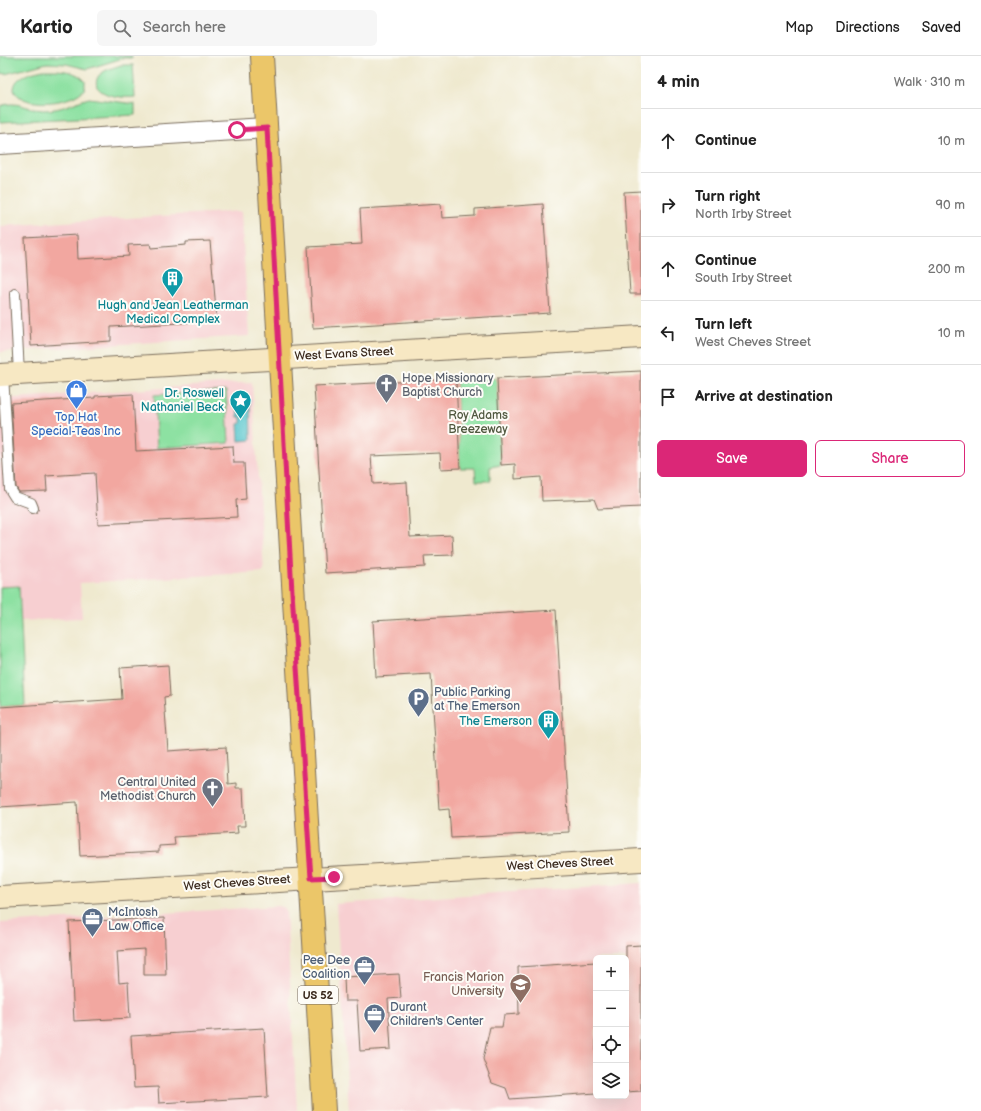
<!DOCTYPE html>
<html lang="en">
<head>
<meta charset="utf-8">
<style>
	body { margin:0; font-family:"Balsamiq Sans",sans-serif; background:#f6f6f6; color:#222 }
	.controls { position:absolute; right:12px; bottom:12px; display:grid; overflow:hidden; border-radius:6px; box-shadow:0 4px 16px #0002 }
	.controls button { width:36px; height:36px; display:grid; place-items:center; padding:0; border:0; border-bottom:1px solid #e0e0e0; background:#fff; color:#222; font:20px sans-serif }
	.stop { position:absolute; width:12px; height:12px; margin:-9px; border:3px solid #db2777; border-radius:50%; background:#fff }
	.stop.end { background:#db2777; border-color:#fff; box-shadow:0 1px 4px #0008 }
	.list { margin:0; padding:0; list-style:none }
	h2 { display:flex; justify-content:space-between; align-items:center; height:52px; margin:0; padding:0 16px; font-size:17px }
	h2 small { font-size:13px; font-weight:400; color:#767676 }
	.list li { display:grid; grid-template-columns:26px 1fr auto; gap:12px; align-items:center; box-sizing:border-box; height:64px; padding:0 16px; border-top:1px solid #e0e0e0 }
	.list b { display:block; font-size:15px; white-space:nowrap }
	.list p { margin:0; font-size:13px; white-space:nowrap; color:#767676 }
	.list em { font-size:13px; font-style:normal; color:#767676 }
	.actions { display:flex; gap:8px; padding:12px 16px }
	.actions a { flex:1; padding:9px 0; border:1px solid #db2777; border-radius:6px; text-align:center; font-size:14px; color:#db2777 }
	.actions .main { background:#db2777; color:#fff }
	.icon { flex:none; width:22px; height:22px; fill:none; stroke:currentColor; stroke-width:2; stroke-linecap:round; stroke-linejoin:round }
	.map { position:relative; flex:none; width:641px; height:1055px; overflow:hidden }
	header { display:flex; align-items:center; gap:24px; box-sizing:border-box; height:56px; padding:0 20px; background:#fff; border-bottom:1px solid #e0e0e0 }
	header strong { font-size:19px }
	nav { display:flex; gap:22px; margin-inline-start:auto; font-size:14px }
	.search { width:280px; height:36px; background:#f6f6f6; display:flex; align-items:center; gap:10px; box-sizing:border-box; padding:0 14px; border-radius:6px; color:#767676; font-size:15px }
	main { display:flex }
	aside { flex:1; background:#fff }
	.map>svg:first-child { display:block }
	.built { fill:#f7cfd1; fill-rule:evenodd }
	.green { fill:#8de1a2; stroke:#648660 }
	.water { fill:#59c6cd; stroke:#4a7876 }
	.building { fill:#f2a7a0 }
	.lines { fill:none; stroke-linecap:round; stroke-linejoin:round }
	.lane-casing { stroke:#7a6d5c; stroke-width:12 }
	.street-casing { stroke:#7a6d5c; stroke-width:22 }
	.secondary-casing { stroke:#7a6d5c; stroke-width:24 }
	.primary-casing { stroke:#7a6d5c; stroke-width:24 }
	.lane { stroke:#fff; stroke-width:10 }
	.street { stroke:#fff; stroke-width:20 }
	.secondary { stroke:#f7e8c3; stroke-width:22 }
	.primary { stroke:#ebc669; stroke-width:22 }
	.route { stroke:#db2777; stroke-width:5 }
	.labels { text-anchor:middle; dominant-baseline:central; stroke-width:4; stroke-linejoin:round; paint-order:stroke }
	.shield { fill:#fdfcf7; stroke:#75695f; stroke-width:1 }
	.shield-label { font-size:11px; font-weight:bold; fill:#3b2a1e }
	.culture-label { font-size:12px; fill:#0d838f; stroke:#fdfcf7; text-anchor:end }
	.street-label { font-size:12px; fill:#3b2a1e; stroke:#fdfcf7 }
	.worship-label { font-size:12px; fill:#5b616d; stroke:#fdfcf7; text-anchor:start }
	.park-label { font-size:12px; fill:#50583f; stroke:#fdfcf7 }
	.shop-label { font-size:12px; fill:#366cbe; stroke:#fdfcf7 }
	.service-label { font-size:12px; fill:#4e5e75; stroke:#fdfcf7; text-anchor:start }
	.education-label { font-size:12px; fill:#785e54; stroke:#fdfcf7; text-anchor:end }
</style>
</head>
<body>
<header>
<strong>Kartio</strong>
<div class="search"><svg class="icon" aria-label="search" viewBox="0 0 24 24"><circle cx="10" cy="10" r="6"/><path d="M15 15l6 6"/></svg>Search here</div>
<nav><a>Map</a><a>Directions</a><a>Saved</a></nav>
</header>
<main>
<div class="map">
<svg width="641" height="1055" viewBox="0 0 641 1055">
	<rect width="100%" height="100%" fill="#fdfcf7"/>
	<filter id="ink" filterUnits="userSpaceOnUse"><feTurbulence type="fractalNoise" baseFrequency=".025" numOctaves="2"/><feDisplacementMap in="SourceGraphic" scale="8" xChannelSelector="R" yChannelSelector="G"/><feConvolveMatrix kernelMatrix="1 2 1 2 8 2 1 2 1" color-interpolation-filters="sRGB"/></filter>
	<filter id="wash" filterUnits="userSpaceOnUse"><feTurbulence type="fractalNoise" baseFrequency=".012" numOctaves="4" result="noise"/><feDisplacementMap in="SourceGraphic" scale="16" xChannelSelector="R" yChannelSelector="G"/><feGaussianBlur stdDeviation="0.9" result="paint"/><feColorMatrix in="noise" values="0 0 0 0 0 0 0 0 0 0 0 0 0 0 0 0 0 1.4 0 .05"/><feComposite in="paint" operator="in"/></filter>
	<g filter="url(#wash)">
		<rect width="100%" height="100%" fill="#efe9cf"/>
		<!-- built -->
		<path class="built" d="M241,155l8,125 -249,16v-126z
			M252,326l12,190 -184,11 2,35 -62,3 -1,-35 -19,1v-188z
			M641,827v228h-292l-13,-207zM596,902h30v138h-30z
			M279,850l6,2 1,3 11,200h-297v-188z"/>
		<!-- green -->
		<path class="green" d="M0,0h132v2h-9l-36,11 -21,-5 -19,-1 -42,11 -5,-1z
			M121,9h12l2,32c-12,1 -31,0 -38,-10 -4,-15 13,-18 24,-22z
			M43,14c14,0 32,-1 42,11v7c-10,16 -65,22 -71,1 1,-14 18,-16 29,-19z
			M89,42l46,6v11l-135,7v-16c17,-6 26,3 43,4 21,0 28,-7 46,-12z
			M497,322l4,87 -11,2v14h-14l-1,-13h-15l-4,-89z
			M226,335l3,52 -72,5 -3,-53z
			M19,530l6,119 -25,2v-120z"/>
		<!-- water -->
		<path class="water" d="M237,344h13l1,40 -12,1 -1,-17 3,-1v-6h-3z"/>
		<g id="blocks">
			<!-- building -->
			<path class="building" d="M641,135v103h-11l-6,-102z
				M441,148l1,14 33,-2v-7l68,-5 7,109 -237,15 -5,-81 54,-3 -2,-35z
				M77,179l1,24 51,-3 -1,-11 22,-1 1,4 35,-3v-3l24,-1 7,80 -106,6v14l-80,5 -6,-108z
				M641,315v136l-43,2 -4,-10 -52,2 -1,-24 -26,2v-15l-14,1 -4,-87z
				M456,323l4,89 -19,1 -1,-16 -69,3 2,28 34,-2 3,55 42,-2 1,20 -29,1 1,11 -100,6 -11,-187z
				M133,338l3,57 97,-5 1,17h10l2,36 -10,1 1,17 -139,7 -3,-51 -49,3 1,15 -28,1 -3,-5 -5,-84 84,-5v-2z
				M556,554l13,222 -118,6 -2,-29 -10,1 -8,-136 -55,3 -3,-56z
				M168,609l2,31 -6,1 4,54 58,-4 2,37 8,-1v5h7l2,38h-8l1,7 -64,4 1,8 -16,1v6l-79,4 -3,-54 -77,5v-100l122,-8 -2,-31z
				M164,862l2,57h-22v-26l-27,2 2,32 9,-1 2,36 -56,3 -5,-99z
				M641,889v146l-15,1v-146z
				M596,906v131l-86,6 -4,-11 -14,-5 -9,-24 7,-32h12l2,-12 15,-1 -1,-47z
				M399,918l2,24 -13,1 3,50 -31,2 -3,-50h-12l-1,-24z
				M264,972l4,69 -109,6 -1,-16 -24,1 -3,-52z"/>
		</g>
	</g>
	<g filter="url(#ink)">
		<use href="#blocks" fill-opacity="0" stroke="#7a6d5c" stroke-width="1"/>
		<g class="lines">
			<defs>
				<path id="lane" d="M15,238l4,80
					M3,319l7,114 5,8 16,6 2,5"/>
				<path id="street" d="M0,88l267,-16"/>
				<path id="secondary" d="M0,319l641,-38
					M0,841l641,-37"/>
				<path id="primary" d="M262,0l62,1055"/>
			</defs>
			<!-- lane casing -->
			<use href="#lane" class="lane-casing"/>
			<!-- street casing -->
			<use href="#street" class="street-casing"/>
			<!-- secondary casing -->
			<use href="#secondary" class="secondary-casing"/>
			<!-- primary casing -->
			<use href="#primary" class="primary-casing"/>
			<!-- lane -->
			<use href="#lane" class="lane"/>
			<!-- street -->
			<use href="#street" class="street"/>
			<!-- secondary -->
			<use href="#secondary" class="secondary"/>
			<!-- primary -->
			<use href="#primary" class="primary"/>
		</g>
	</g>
	<g class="lines" filter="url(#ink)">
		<!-- route -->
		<path class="route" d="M237,74l30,-2 25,464 19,286 23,-1"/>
	</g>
	<!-- icons -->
	<defs>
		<symbol id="building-pin" viewBox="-11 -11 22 30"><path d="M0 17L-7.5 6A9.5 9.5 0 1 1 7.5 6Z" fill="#0f9aa8" stroke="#fdfcf7"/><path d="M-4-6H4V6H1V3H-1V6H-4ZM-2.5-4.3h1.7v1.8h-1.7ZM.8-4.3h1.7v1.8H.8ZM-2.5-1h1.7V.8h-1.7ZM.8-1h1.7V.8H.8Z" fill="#fff"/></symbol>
		<symbol id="church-pin" viewBox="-11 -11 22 30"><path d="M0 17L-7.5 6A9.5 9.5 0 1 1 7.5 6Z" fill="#6b7280" stroke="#fdfcf7"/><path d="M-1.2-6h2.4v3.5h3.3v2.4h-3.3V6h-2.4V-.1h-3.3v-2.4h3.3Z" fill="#fff"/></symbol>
		<symbol id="shop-pin" viewBox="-11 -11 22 30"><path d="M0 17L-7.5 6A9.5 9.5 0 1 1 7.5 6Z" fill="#3f7fe0" stroke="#fdfcf7"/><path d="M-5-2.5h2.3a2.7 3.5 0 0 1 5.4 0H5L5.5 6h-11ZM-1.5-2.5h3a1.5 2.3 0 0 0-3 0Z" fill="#fff"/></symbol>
		<symbol id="sight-pin" viewBox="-11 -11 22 30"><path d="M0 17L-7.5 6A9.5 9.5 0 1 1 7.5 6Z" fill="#0f9aa8" stroke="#fdfcf7"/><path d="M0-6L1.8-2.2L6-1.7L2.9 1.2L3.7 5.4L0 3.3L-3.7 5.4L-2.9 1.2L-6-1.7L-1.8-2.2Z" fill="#fff"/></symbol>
		<symbol id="parking-pin" viewBox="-11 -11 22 30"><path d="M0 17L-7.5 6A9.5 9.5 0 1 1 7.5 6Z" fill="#5c6f8a" stroke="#fdfcf7"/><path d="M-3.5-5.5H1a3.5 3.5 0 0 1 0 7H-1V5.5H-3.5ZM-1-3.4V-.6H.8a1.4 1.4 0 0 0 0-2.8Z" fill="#fff"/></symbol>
		<symbol id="office-pin" viewBox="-11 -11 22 30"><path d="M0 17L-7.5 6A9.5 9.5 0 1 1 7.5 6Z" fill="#5c6f8a" stroke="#fdfcf7"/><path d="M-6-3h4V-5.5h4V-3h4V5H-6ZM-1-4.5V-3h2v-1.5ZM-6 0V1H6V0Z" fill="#fff"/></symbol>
		<symbol id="university-pin" viewBox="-11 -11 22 30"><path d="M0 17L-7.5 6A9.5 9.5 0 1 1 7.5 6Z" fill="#8d6e63" stroke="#fdfcf7"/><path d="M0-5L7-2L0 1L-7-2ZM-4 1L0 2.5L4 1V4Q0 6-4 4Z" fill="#fff"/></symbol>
	</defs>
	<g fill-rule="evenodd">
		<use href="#building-pin" x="160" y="210" width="25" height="34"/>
		<use href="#church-pin" x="374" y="316" width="25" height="34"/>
		<use href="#shop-pin" x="64" y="322" width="25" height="34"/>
		<use href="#sight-pin" x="228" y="332" width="25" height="34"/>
		<use href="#parking-pin" x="406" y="630" width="25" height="34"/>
		<use href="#building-pin" x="536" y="652" width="25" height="34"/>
		<use href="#church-pin" x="200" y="720" width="25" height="34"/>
		<use href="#office-pin" x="80" y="850" width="25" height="34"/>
		<use href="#office-pin" x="352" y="898" width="25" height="34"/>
		<use href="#university-pin" x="508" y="916" width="25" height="34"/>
		<use href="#office-pin" x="362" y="946" width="25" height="34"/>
	</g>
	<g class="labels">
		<!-- shield labels -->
		<rect class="shield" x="298" y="930" width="40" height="18" rx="3"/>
		<g class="shield-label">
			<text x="318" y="939">US 52</text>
		</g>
		<!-- culture labels -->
		<g class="culture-label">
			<text x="173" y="249" text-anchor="middle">Hugh and Jean Leatherman<tspan x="173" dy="14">Medical Complex</tspan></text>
			<text x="224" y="337">Dr. Roswell<tspan x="224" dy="14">Nathaniel Beck</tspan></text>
			<text x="532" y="665">The Emerson</text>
		</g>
		<!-- street labels -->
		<g class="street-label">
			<text transform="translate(344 298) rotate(-3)">West Evans Street</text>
			<text transform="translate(560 808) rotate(-3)">West Cheves Street</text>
			<text transform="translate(237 827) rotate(-4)">West Cheves Street</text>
		</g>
		<!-- worship labels -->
		<g class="worship-label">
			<text x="402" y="322">Hope Missionary<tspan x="402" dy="14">Baptist Church</tspan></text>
			<text x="196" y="726" text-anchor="end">Central United<tspan x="196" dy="14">Methodist Church</tspan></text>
		</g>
		<!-- park labels -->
		<g class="park-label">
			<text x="478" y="359">Roy Adams<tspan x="478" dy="14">Breezeway</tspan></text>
		</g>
		<!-- shop labels -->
		<g class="shop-label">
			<text x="76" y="361">Top Hat<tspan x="76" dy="14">Special-Teas Inc</tspan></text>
		</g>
		<!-- service labels -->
		<g class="service-label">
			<text x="434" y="636">Public Parking<tspan x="434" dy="14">at The Emerson</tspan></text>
			<text x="108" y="856">McIntosh<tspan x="108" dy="14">Law Office</tspan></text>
			<text x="350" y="904" text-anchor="end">Pee Dee<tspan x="350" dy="14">Coalition</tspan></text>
			<text x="390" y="951">Durant<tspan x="390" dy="14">Children's Center</tspan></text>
		</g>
		<!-- education labels -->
		<g class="education-label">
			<text x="504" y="921">Francis Marion<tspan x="504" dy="14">University</tspan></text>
		</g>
	</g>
</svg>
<div class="controls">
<button>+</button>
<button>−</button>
<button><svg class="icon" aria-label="locate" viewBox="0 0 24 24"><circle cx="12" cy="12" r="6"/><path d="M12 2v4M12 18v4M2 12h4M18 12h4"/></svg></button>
<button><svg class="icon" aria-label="layers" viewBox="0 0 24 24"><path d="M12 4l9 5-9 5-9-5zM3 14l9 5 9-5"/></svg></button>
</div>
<div class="stop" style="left:237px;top:74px"></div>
<div class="stop end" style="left:334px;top:821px"></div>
</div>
<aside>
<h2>4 min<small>Walk · 310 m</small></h2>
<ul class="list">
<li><svg class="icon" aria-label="ahead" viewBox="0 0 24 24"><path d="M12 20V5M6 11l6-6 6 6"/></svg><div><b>Continue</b></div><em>10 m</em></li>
<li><svg class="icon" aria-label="right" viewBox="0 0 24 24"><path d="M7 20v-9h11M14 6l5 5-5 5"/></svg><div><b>Turn right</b><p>North Irby Street</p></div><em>90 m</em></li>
<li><svg class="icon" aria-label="ahead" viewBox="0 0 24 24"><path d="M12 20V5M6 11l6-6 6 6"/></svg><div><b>Continue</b><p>South Irby Street</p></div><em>200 m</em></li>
<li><svg class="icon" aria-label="left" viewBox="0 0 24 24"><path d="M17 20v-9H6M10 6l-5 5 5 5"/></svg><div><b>Turn left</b><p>West Cheves Street</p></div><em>10 m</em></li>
<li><svg class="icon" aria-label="arrive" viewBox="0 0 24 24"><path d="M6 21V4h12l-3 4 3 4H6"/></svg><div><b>Arrive at destination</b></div></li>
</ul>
<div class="actions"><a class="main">Save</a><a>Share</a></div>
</aside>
</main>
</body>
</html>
